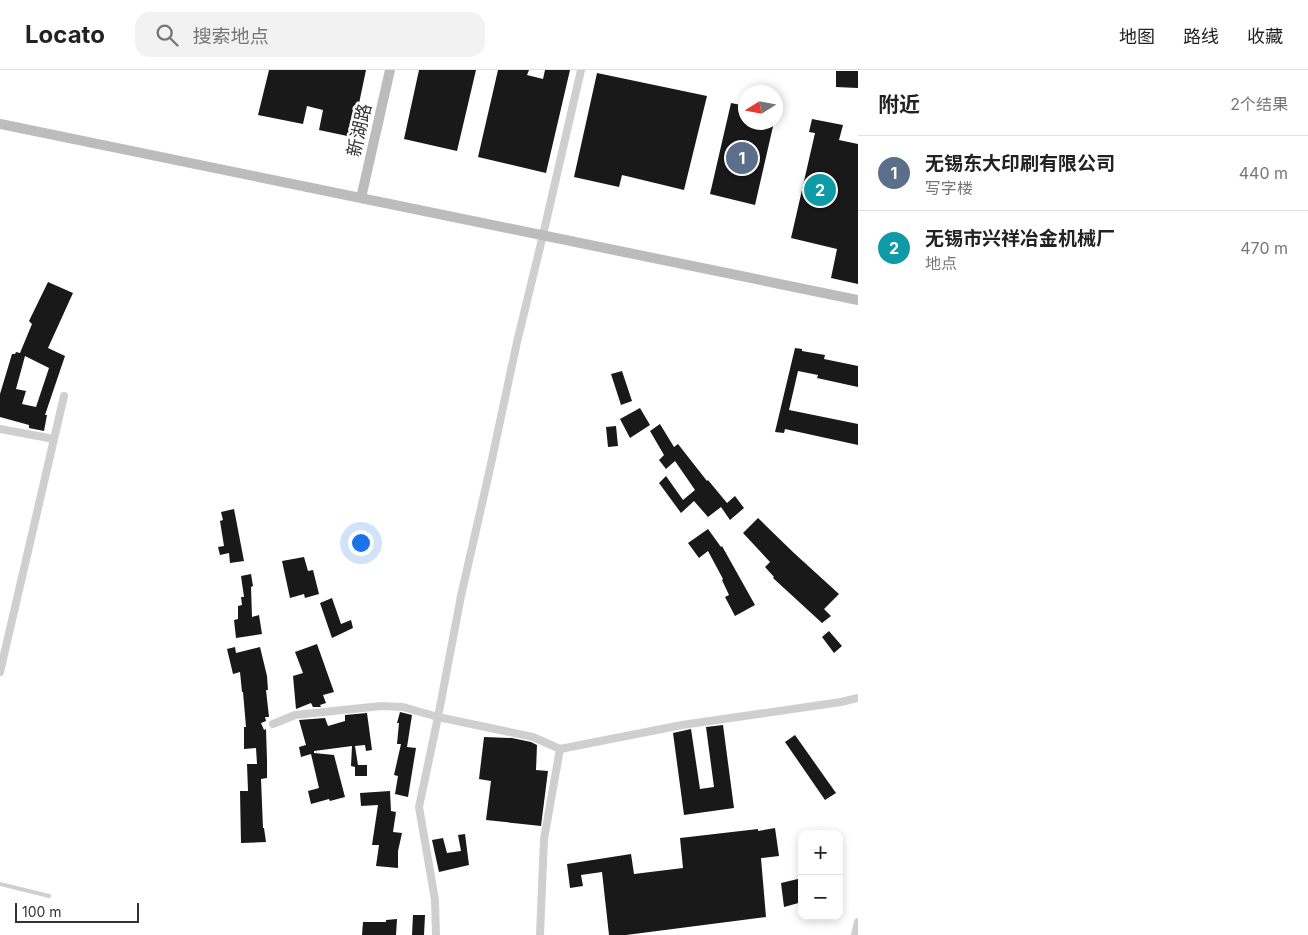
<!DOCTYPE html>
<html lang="zh">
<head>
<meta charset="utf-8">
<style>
	body { margin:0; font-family:Inter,"Noto Sans SC",sans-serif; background:#f2f2f2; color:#222 }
	.controls { position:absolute; right:15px; bottom:15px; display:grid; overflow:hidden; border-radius:10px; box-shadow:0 2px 8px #0003 }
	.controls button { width:45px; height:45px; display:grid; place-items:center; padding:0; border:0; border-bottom:1px solid #e0e0e0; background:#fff; color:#222; font:25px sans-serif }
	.compass { position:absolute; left:738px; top:15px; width:45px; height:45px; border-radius:50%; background:#fff; box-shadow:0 2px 8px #0003; rotate:259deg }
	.scale { position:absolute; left:15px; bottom:12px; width:124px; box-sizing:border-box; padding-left:5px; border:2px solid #323232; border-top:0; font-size:14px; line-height:18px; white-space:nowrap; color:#323232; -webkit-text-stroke:4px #fff; paint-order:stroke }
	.you { position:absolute; left:360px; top:472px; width:18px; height:18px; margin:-12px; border:4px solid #fff; border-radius:50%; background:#1a73e8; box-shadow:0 0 0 8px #1a73e833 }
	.badge { display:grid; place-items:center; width:32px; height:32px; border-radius:50%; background:#1a73e8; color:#fff; font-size:16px; font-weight:700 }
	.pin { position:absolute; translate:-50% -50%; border:2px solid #fff; box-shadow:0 1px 5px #0006 }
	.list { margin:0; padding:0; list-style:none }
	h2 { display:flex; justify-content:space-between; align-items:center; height:65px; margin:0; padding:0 20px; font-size:21px }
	h2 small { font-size:16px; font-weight:400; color:#767676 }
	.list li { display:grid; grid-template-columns:32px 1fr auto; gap:15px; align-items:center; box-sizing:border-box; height:75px; padding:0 20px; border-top:1px solid #e0e0e0 }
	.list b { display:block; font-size:19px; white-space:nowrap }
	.list p { margin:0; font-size:16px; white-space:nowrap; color:#767676 }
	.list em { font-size:16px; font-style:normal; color:#767676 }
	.icon { flex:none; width:28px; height:28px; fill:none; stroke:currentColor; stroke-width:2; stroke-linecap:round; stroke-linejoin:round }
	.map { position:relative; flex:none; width:858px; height:865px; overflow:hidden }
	header { display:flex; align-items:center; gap:30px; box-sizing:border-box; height:70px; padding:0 25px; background:#fff; border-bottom:1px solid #e0e0e0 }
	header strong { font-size:24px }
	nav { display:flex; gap:28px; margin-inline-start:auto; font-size:18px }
	.search { width:350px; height:45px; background:#f2f2f2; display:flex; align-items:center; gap:12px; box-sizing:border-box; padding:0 18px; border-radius:15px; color:#767676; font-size:19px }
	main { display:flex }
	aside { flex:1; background:#fff }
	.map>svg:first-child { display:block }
	.building { fill:#191919; fill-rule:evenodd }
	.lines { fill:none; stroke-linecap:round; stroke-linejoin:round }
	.lane { stroke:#cfcfcf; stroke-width:4 }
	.street { stroke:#cfcfcf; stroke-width:8 }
	.secondary { stroke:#bcbcbc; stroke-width:10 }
	.labels { text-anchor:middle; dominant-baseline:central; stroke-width:5; stroke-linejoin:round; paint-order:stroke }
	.street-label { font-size:18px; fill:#323232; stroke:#fff }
</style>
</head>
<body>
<header>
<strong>Locato</strong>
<div class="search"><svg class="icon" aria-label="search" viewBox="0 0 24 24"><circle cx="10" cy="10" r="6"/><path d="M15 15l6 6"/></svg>搜索地点</div>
<nav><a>地图</a><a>路线</a><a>收藏</a></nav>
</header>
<main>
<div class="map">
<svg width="858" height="865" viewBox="0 0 858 865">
	<rect width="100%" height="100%" fill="#fff"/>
	<!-- building -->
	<path class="building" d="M269,0h97l-14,67 -33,-7 4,-20 -16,-4 -4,18 -45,-9z
		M419,0h57l-19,81 -53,-12z
		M498,0h31l-2,5 16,4 2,-9h25l-24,103 -68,-16z
		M836,1h22v17l-22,-1z
		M597,3l110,23 -23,94 -62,-15 -3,12 -45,-10z
		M731,33l15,3v16h28l-19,83 -45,-11z
		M812,49l31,6 -4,15 19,4v140l-27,-6 6,-29 -46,-11 24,-105 -6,-1z
		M48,212l25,11 -25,55 17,8 -20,59h2l-3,16 -15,-3v-3l-29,-8v-23l12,-40h3l1,-2 4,1 12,-29 -3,-3zM25,286l24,12 -13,39 -14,-3 4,-13 -10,-2z
		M795,278l7,1v2l23,4 -1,4 34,7v21l-41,-9 1,-3 -20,-4 -9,39 69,14v21l-73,-16 -1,4 -9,-1z
		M622,301l10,30 -11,4 -10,-31z
		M640,338l10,17 -20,13 -10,-19z
		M660,354l14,23 4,-3 29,37 1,-1 19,23 8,-7 9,12 -14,12 -9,-13 -13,10 -14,-16 -13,12 -22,-30 7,-7 17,24 12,-10 -20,-29 -9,8 -7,-9 5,-5 -14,-24z
		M616,356l2,20 -10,1 -2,-20z
		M234,439l10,52 -14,2 -1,-10 -9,2 -2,-8 6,-1 -4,-25 3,-1 -2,-8z
		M758,448l36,35 45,41 -15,15 7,7 -9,7 -49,-45 1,-1 -9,-10 5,-5 -27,-29z
		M708,459l13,18 1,-1 33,59 -20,11 -10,-19 4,-2 -7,-15 1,-1 -15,-28 -9,7 -11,-15z
		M304,487l4,14 5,-1 6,24 -14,4 -1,-4 -14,4 -8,-37z
		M251,504l2,12 -2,1 1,30 7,-2 3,19 -26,4 -2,-18 4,-1v-13l4,-1 -1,-8h3l-3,-21z
		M332,528l9,26 10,-4 2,8 -21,10 -12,-35z
		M829,561l13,15 -8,7 -12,-16z
		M317,574l17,48 -11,3 3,8 -6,2 1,2h-8l-2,-4 -15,6 -3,-33 10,-3 -8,-21z
		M235,577l1,6 24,-6 7,29 1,14h-2l3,27h-4l1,4 -5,2 3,7 2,-1 1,31v18l-6,1 2,49h1l2,14 -25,1 -1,-52h8l-1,-27h10l-1,-16 -12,1v-22h2l-3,-35h-1l-2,-20 -7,2 -6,-25z
		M400,642l12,3 -5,32 9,1 -8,49 -13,-3 3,-18 -4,-1 7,-31h-4l2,-21h-2z
		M367,643l5,37 -6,1 -1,-6 -10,1 3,19h9v11h-12v-9l-4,-1 1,-20 -38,5v2l20,2 11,42 -15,4 -1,-2 -18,5 -3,-13 11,-3 -8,-34 -10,3 -2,-10 7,-2 -7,-25 26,-2 3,8 17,-5v-6z
		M723,655l11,83 -50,7 -11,-82 18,-4 9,60 14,-2 -8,-60z
		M795,665l41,58 -11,7 -40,-58z
		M484,667l28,1 19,4 6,3 -1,25 12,1 -7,55 -55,-6 5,-39 -12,-2z
		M390,721l1,20 5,1 -3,20 9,1 -4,18v17l-22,-2 3,-21h-7l6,-40 -17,1 -1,-13z
		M775,758l4,28 -18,2 5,59 -140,18h-17l-7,-63 -21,3 2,11 -13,2 -3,-24 64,-10 3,20 49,-6 -3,-30 78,-9v2z
		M465,764l4,31 -30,7 -7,-32 11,-2 4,15 14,-2 -3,-16z
		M802,808v24l-18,5 -3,-24z
		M413,845h12l-1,20h-12z
		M397,849l-1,16h-34l1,-13h23v-2z"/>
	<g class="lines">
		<!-- lane -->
		<path class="lane" d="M0,814l49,12"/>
		<!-- street -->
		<path class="street" d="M0,359l54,10
			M0,602l64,-276
			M273,654l22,-9 86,-9 22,1 35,10 95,20 27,12 -16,90 -4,96
			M560,679l122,-24 159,-23 17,-4
			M436,865l-1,-35 -16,-93 19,-90 23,-121 28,-123 28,-131 26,-107 38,-165
			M855,865l3,-13"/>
		<!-- secondary -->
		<path class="secondary" d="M0,54l858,176
			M361,128l29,-128"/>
	</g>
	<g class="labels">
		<!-- street labels -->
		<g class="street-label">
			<text transform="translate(359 60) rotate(-77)">新湖路</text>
		</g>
	</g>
</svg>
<div class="controls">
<button>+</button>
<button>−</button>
</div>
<svg class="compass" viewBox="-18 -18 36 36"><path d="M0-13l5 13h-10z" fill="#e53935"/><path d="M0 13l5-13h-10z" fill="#767676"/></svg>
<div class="scale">100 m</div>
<div class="you"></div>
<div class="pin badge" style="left:742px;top:88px;background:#5c6f8a">1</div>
<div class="pin badge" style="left:820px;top:120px;background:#0f9aa8">2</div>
</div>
<aside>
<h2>附近<small>2个结果</small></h2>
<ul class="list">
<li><span class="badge" style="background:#5c6f8a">1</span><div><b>无锡东大印刷有限公司</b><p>写字楼</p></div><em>440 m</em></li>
<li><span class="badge" style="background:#0f9aa8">2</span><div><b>无锡市兴祥冶金机械厂</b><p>地点</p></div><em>470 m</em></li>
</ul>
</aside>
</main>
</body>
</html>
